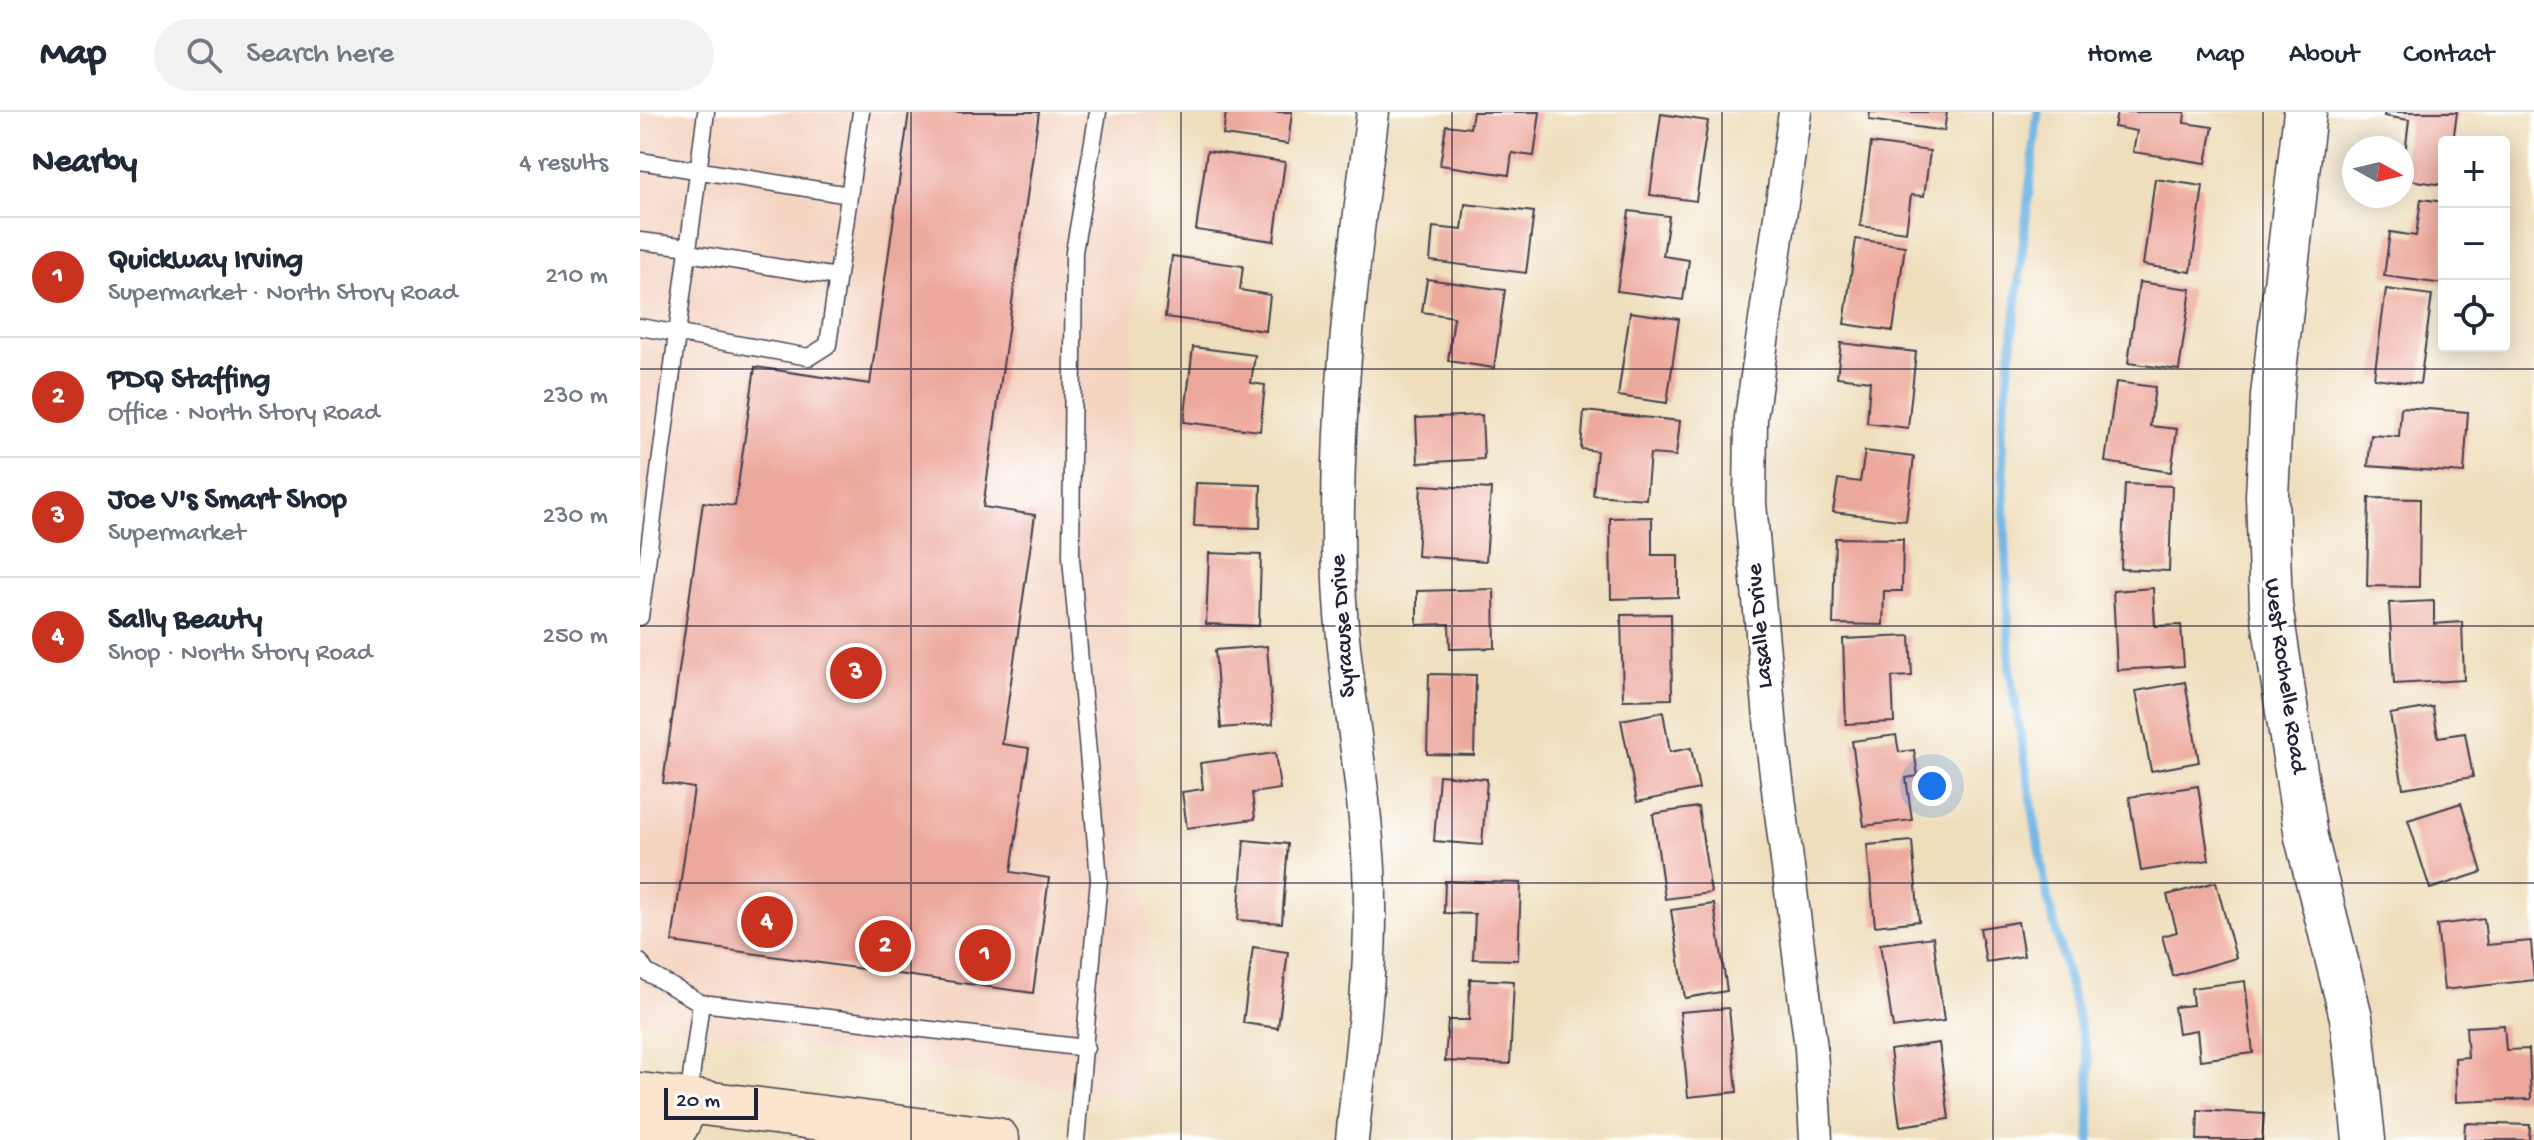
<!DOCTYPE html>
<html lang="en">
<head>
<meta charset="utf-8">
<style>
	body { margin:0; font-family:"Gochi Hand",sans-serif; background:#f2f2f3; color:#1f2937 }
	.controls { position:absolute; right:24px; top:24px; display:grid; overflow:hidden; border-radius:8px; box-shadow:0 4px 20px #0003 }
	.controls button { width:72px; height:72px; display:grid; place-items:center; padding:0; border:0; border-bottom:2px solid #e0e1e3; background:#fff; color:#1f2937; font:40px sans-serif }
	.compass { position:absolute; left:1702px; top:24px; width:72px; height:72px; border-radius:50%; background:#fff; box-shadow:0 4px 20px #0003; rotate:98deg }
	.scale { position:absolute; left:24px; bottom:20px; width:94px; box-sizing:border-box; padding-left:8px; border:4px solid #22223b; border-top:0; font-size:22px; line-height:28px; white-space:nowrap; color:#22223b; -webkit-text-stroke:6px #fff; paint-order:stroke }
	.you { position:absolute; left:1292px; top:674px; width:28px; height:28px; margin:-20px; border:6px solid #fff; border-radius:50%; background:#1a73e8; box-shadow:0 0 0 12px #1a73e833 }
	.badge { display:grid; place-items:center; width:52px; height:52px; border-radius:50%; background:#c8321e; color:#fff; font-size:26px; font-weight:700 }
	.pin { position:absolute; translate:-50% -50%; border:4px solid #fff; box-shadow:0 2px 8px #0006 }
	.list { margin:0; padding:0; list-style:none }
	h2 { display:flex; justify-content:space-between; align-items:center; height:104px; margin:0; padding:0 32px; font-size:34px }
	h2 small { font-size:26px; font-weight:400; color:#747a83 }
	.list li { display:grid; grid-template-columns:52px 1fr auto; gap:24px; align-items:center; box-sizing:border-box; height:120px; padding:0 32px; border-top:2px solid #e0e1e3 }
	.list b { display:block; font-size:30px; white-space:nowrap }
	.list p { margin:0; font-size:26px; white-space:nowrap; color:#747a83 }
	.list em { font-size:26px; font-style:normal; color:#747a83 }
	.icon { flex:none; width:44px; height:44px; fill:none; stroke:currentColor; stroke-width:2; stroke-linecap:round; stroke-linejoin:round }
	.map { position:relative; flex:none; width:1894px; height:1028px; overflow:hidden }
	header { display:flex; align-items:center; gap:48px; box-sizing:border-box; height:112px; padding:0 40px; background:#fff; border-bottom:2px solid #e0e1e3 }
	header strong { font-size:38px }
	nav { display:flex; gap:44px; margin-inline-start:auto; font-size:28px }
	.search { width:560px; height:72px; background:#f2f2f3; display:flex; align-items:center; gap:20px; box-sizing:border-box; padding:0 28px; border-radius:44px; color:#747a83; font-size:30px }
	main { display:flex }
	aside { flex:1; background:#fff }
	.map>svg:first-child { display:block }
	.built { fill:#f4d3c0 }
	.lines { fill:none; stroke-linecap:round; stroke-linejoin:round }
	.stream { stroke:#6cb4e3; stroke-width:9 }
	.building { fill:#eda89c }
	.service-casing { stroke:#413e4e; stroke-width:19 }
	.minor-casing { stroke:#413e4e; stroke-width:35 }
	.tertiary-casing { stroke:#413e4e; stroke-width:45 }
	.secondary-casing { stroke:#413e4e; stroke-width:47 }
	.service { stroke:#fff; stroke-width:16 }
	.minor { stroke:#fff; stroke-width:32 }
	.tertiary { stroke:#fff; stroke-width:42 }
	.secondary { stroke:#fce5cf; stroke-width:44 }
	.grid { fill:none; stroke:#22223b; stroke-width:2; stroke-opacity:0.55 }
	.labels { text-anchor:middle; dominant-baseline:central; stroke-width:7; stroke-linejoin:round; paint-order:stroke }
	.street-label { font-size:24px; fill:#22223b; stroke:#fff }
</style>
</head>
<body>
<header>
<strong>Map</strong>
<div class="search"><svg class="icon" aria-label="search" viewBox="0 0 24 24"><circle cx="10" cy="10" r="6"/><path d="M15 15l6 6"/></svg>Search here</div>
<nav><a>Home</a><a>Map</a><a>About</a><a>Contact</a></nav>
</header>
<main>
<aside>
<h2>Nearby<small>4 results</small></h2>
<ul class="list">
<li><span class="badge">1</span><div><b>Quickway Irving</b><p>Supermarket · North Story Road</p></div><em>210 m</em></li>
<li><span class="badge">2</span><div><b>PDQ Staffing</b><p>Office · North Story Road</p></div><em>230 m</em></li>
<li><span class="badge">3</span><div><b>Joe V's Smart Shop</b><p>Supermarket</p></div><em>230 m</em></li>
<li><span class="badge">4</span><div><b>Sally Beauty</b><p>Shop · North Story Road</p></div><em>250 m</em></li>
</ul>
</aside>
<div class="map">
<svg width="1894" height="1028" viewBox="0 0 1894 1028">
	<rect width="100%" height="100%" fill="#fff"/>
	<filter id="ink" filterUnits="userSpaceOnUse"><feTurbulence type="fractalNoise" baseFrequency=".0125" numOctaves="2"/><feDisplacementMap in="SourceGraphic" scale="16" xChannelSelector="R" yChannelSelector="G"/><feConvolveMatrix kernelMatrix="1 2 1 2 8 2 1 2 1" color-interpolation-filters="sRGB"/></filter>
	<filter id="wash" filterUnits="userSpaceOnUse"><feTurbulence type="fractalNoise" baseFrequency=".006" numOctaves="4" result="noise"/><feDisplacementMap in="SourceGraphic" scale="32" xChannelSelector="R" yChannelSelector="G"/><feGaussianBlur stdDeviation="1.8" result="paint"/><feColorMatrix in="noise" values="0 0 0 0 0 0 0 0 0 0 0 0 0 0 0 0 0 1.4 0 .05"/><feComposite in="paint" operator="in"/></filter>
	<g filter="url(#wash)">
		<rect width="100%" height="100%" fill="#efdebc"/>
		<!-- built -->
		<path class="built" d="M0,0h522l-30,219 -4,291 23,349 -16,129 -495,-79z"/>
		<g class="lines">
			<!-- stream -->
			<path class="stream" d="M1398,0l-36,318 8,241 37,225 42,166 1,78"/>
		</g>
		<g id="blocks">
			<!-- building -->
			<path class="building" d="M269,0h130l-56,395 52,8 -33,229 27,4 -18,124 38,6 -16,115 -361,-51 22,-154 -31,-5 40,-281 32,4 20,-139 115,17z
				M586,0h66l-4,32 -65,-9z
				M833,0h67l-6,44 -22,-3 -3,22 -69,-10 6,-40 24,3z
				M1230,0h77l-3,19 -75,-11z
				M1477,0h68l-1,11 29,4 -7,36 -73,-11 4,-21 -23,-4z
				M1745,0h72l-4,30h-9v43l-42,-6 7,-59 -25,-4z
				M1021,2l47,7 -12,80 -46,-6z
				M1231,31l59,8 -6,45 -13,-1 -5,37 -46,-6z
				M567,39l78,11 -11,79 -78,-11z
				M1515,67l48,7 -12,86 -48,-7z
				M1781,87l23,3v82l-60,-8 6,-44 26,4z
				M825,92l69,8 -8,61 -96,-12 3,-34 29,3z
				M989,99l40,5 -6,40 26,4 -6,40 -66,-9z
				M1216,127l49,7 -12,85 -49,-7z
				M532,144l71,10 -3,24 30,5 -4,36 -101,-14z
				M787,167l78,11 -11,78 -46,-7 6,-44 -32,-5z
				M1499,170l52,7 -12,81 -51,-7z
				M1746,177l46,6 -12,89 -46,-6z
				M990,200l49,7 -12,84 -49,-7z
				M1201,231l75,9 -8,76 -41,-5 3,-42 -33,-4z
				M553,235l62,8 -4,28 14,2 -5,46 -76,-9z
				M1476,270l39,5 -5,39 27,3 -6,43 -66,-10z
				M1761,295l67,5 -4,61 -96,-7 3,-31 28,2z
				M944,299l96,10 -4,35 -26,-2 -4,45 -53,-4 4,-44 -16,-2z
				M842,303l2,44 -66,4 -2,-45z
				M1225,339l49,6 -8,64 -73,-9 5,-33 22,3z
				M556,371l65,2 -1,43 -66,-2z
				M1485,372l47,2 -3,85 -48,-2z
				M781,373l70,4 -5,72 -69,-5z
				M1729,386l51,1 -1,88 -52,-1z
				M1012,405v38h26v42l-67,2 -1,-81z
				M1195,426l68,1 -1,52h-18l-1,34 -50,-1z
				M569,441l52,2 -2,71 -53,-2z
				M1513,476l2,38 26,-1 3,41 -67,4 -4,-79z
				M854,477l1,59 -45,1 -1,-25 -32,1v-34z
				M1794,489v23l28,-2 2,58 -70,4 -5,-81z
				M1031,502l1,85 -49,1 -2,-85z
				M1270,524l2,40 -20,1 2,45 -48,2 -3,-85z
				M627,534l6,78 -52,4 -6,-78z
				M789,562l47,1 -2,80 -47,-1z
				M1545,570l14,80 -48,9 -15,-80z
				M1793,595l5,30 27,-4 8,44 -70,11 -13,-74z
				M1023,600l7,40 21,-4 8,41 -62,13 -16,-82z
				M1256,623l3,17 15,-2 4,26 -12,2 6,42 -48,6 -12,-85z
				M635,641l5,36 -28,4 3,26 -68,9 -5,-36 21,-3 -3,-26z
				M799,663l48,4 -5,66 -48,-4z
				M1558,674l11,74 -68,11 -12,-74z
				M1821,691l21,69 -52,17 -22,-69z
				M1058,695l13,86 -46,6 -12,-85z
				M604,728l44,4 -6,79 -44,-3z
				M1272,729l7,80 -44,5 -8,-81z
				M805,769l76,2 -3,77 -45,-1 2,-45 -31,-1z
				M1576,770l20,76 -63,18 -11,-40 15,-4 -10,-37z
				M1074,792l13,87 -42,7 -14,-88z
				M1844,807l3,26 44,-4 3,39 -90,10 -7,-65z
				M1378,810l6,34 -38,6 -6,-34z
				M1293,825l11,84 -51,7 -13,-84z
				M613,835l35,5 -10,76 -35,-5z
				M830,867l44,2 -4,83 -65,-3 3,-41h21z
				M1605,869l8,72 -53,7 -3,-30 -19,3 -4,-26 19,-2 -2,-17z
				M1089,896l8,84 -49,5 -8,-85z
				M1864,913l2,25 23,-1 2,50 -75,3 -1,-44 13,-1 -2,-30z
				M1299,931l10,76 -49,7 -10,-76z
				M1558,998l66,4 -2,26h-65z
				M1825,1011l65,2 -1,15h-65z"/>
		</g>
	</g>
	<g filter="url(#ink)">
		<use href="#blocks" fill-opacity="0" stroke="#413e4e" stroke-width="2"/>
		<g class="lines">
			<defs>
				<path id="service" d="M0,49l209,34
					M0,129l49,6
					M48,141l149,24
					M0,215l169,30 19,-12 33,-233
					M0,505l66,-505
					M0,850l6,10 55,31 385,45
					M48,988l13,-97
					M436,1028l23,-261 -28,-321 3,-306 24,-140"/>
				<path id="minor" d="M1155,0l-44,306 -1,86 23,246 38,298 5,92
					M712,1028c9,-90 22,-180 17,-271 -5,-96 -26,-191 -30,-288 -6,-158 13,-313 34,-469"/>
				<path id="tertiary" d="M1665,0l-33,284 -5,100 4,110 35,231 45,180 13,123"/>
				<path id="secondary" d="M0,983l357,45
					M0,1020l16,1 20,-7 12,-25"/>
			</defs>
			<!-- service casing -->
			<use href="#service" class="service-casing"/>
			<!-- minor casing -->
			<use href="#minor" class="minor-casing"/>
			<!-- tertiary casing -->
			<use href="#tertiary" class="tertiary-casing"/>
			<!-- secondary casing -->
			<use href="#secondary" class="secondary-casing"/>
			<!-- service -->
			<use href="#service" class="service"/>
			<!-- minor -->
			<use href="#minor" class="minor"/>
			<!-- tertiary -->
			<use href="#tertiary" class="tertiary"/>
			<!-- secondary -->
			<use href="#secondary" class="secondary"/>
		</g>
	</g>
	<!-- grid -->
	<path class="grid" d="M271,0v1028M541,0v1028M812,0v1028M1082,0v1028M1353,0v1028M1623,0v1028M0,257h1894M0,514h1894M0,771h1894"/>
	<g class="labels">
		<!-- street labels -->
		<g class="street-label">
			<text transform="translate(704 514) rotate(-94)">Syracuse Drive</text>
			<text transform="translate(1121 514) rotate(-95)">Lasalle Drive</text>
			<text transform="translate(1644 564) rotate(82)">West Rochelle Road</text>
		</g>
	</g>
</svg>
<div class="controls">
<button>+</button>
<button>−</button>
<button><svg class="icon" aria-label="locate" viewBox="0 0 24 24"><circle cx="12" cy="12" r="6"/><path d="M12 2v4M12 18v4M2 12h4M18 12h4"/></svg></button>
</div>
<svg class="compass" viewBox="-18 -18 36 36"><path d="M0-13l5 13h-10z" fill="#e53935"/><path d="M0 13l5-13h-10z" fill="#747a83"/></svg>
<div class="scale">20 m</div>
<div class="you"></div>
<div class="pin badge" style="left:345px;top:843px">1</div>
<div class="pin badge" style="left:245px;top:834px">2</div>
<div class="pin badge" style="left:216px;top:561px">3</div>
<div class="pin badge" style="left:127px;top:810px">4</div>
</div>
</main>
</body>
</html>
